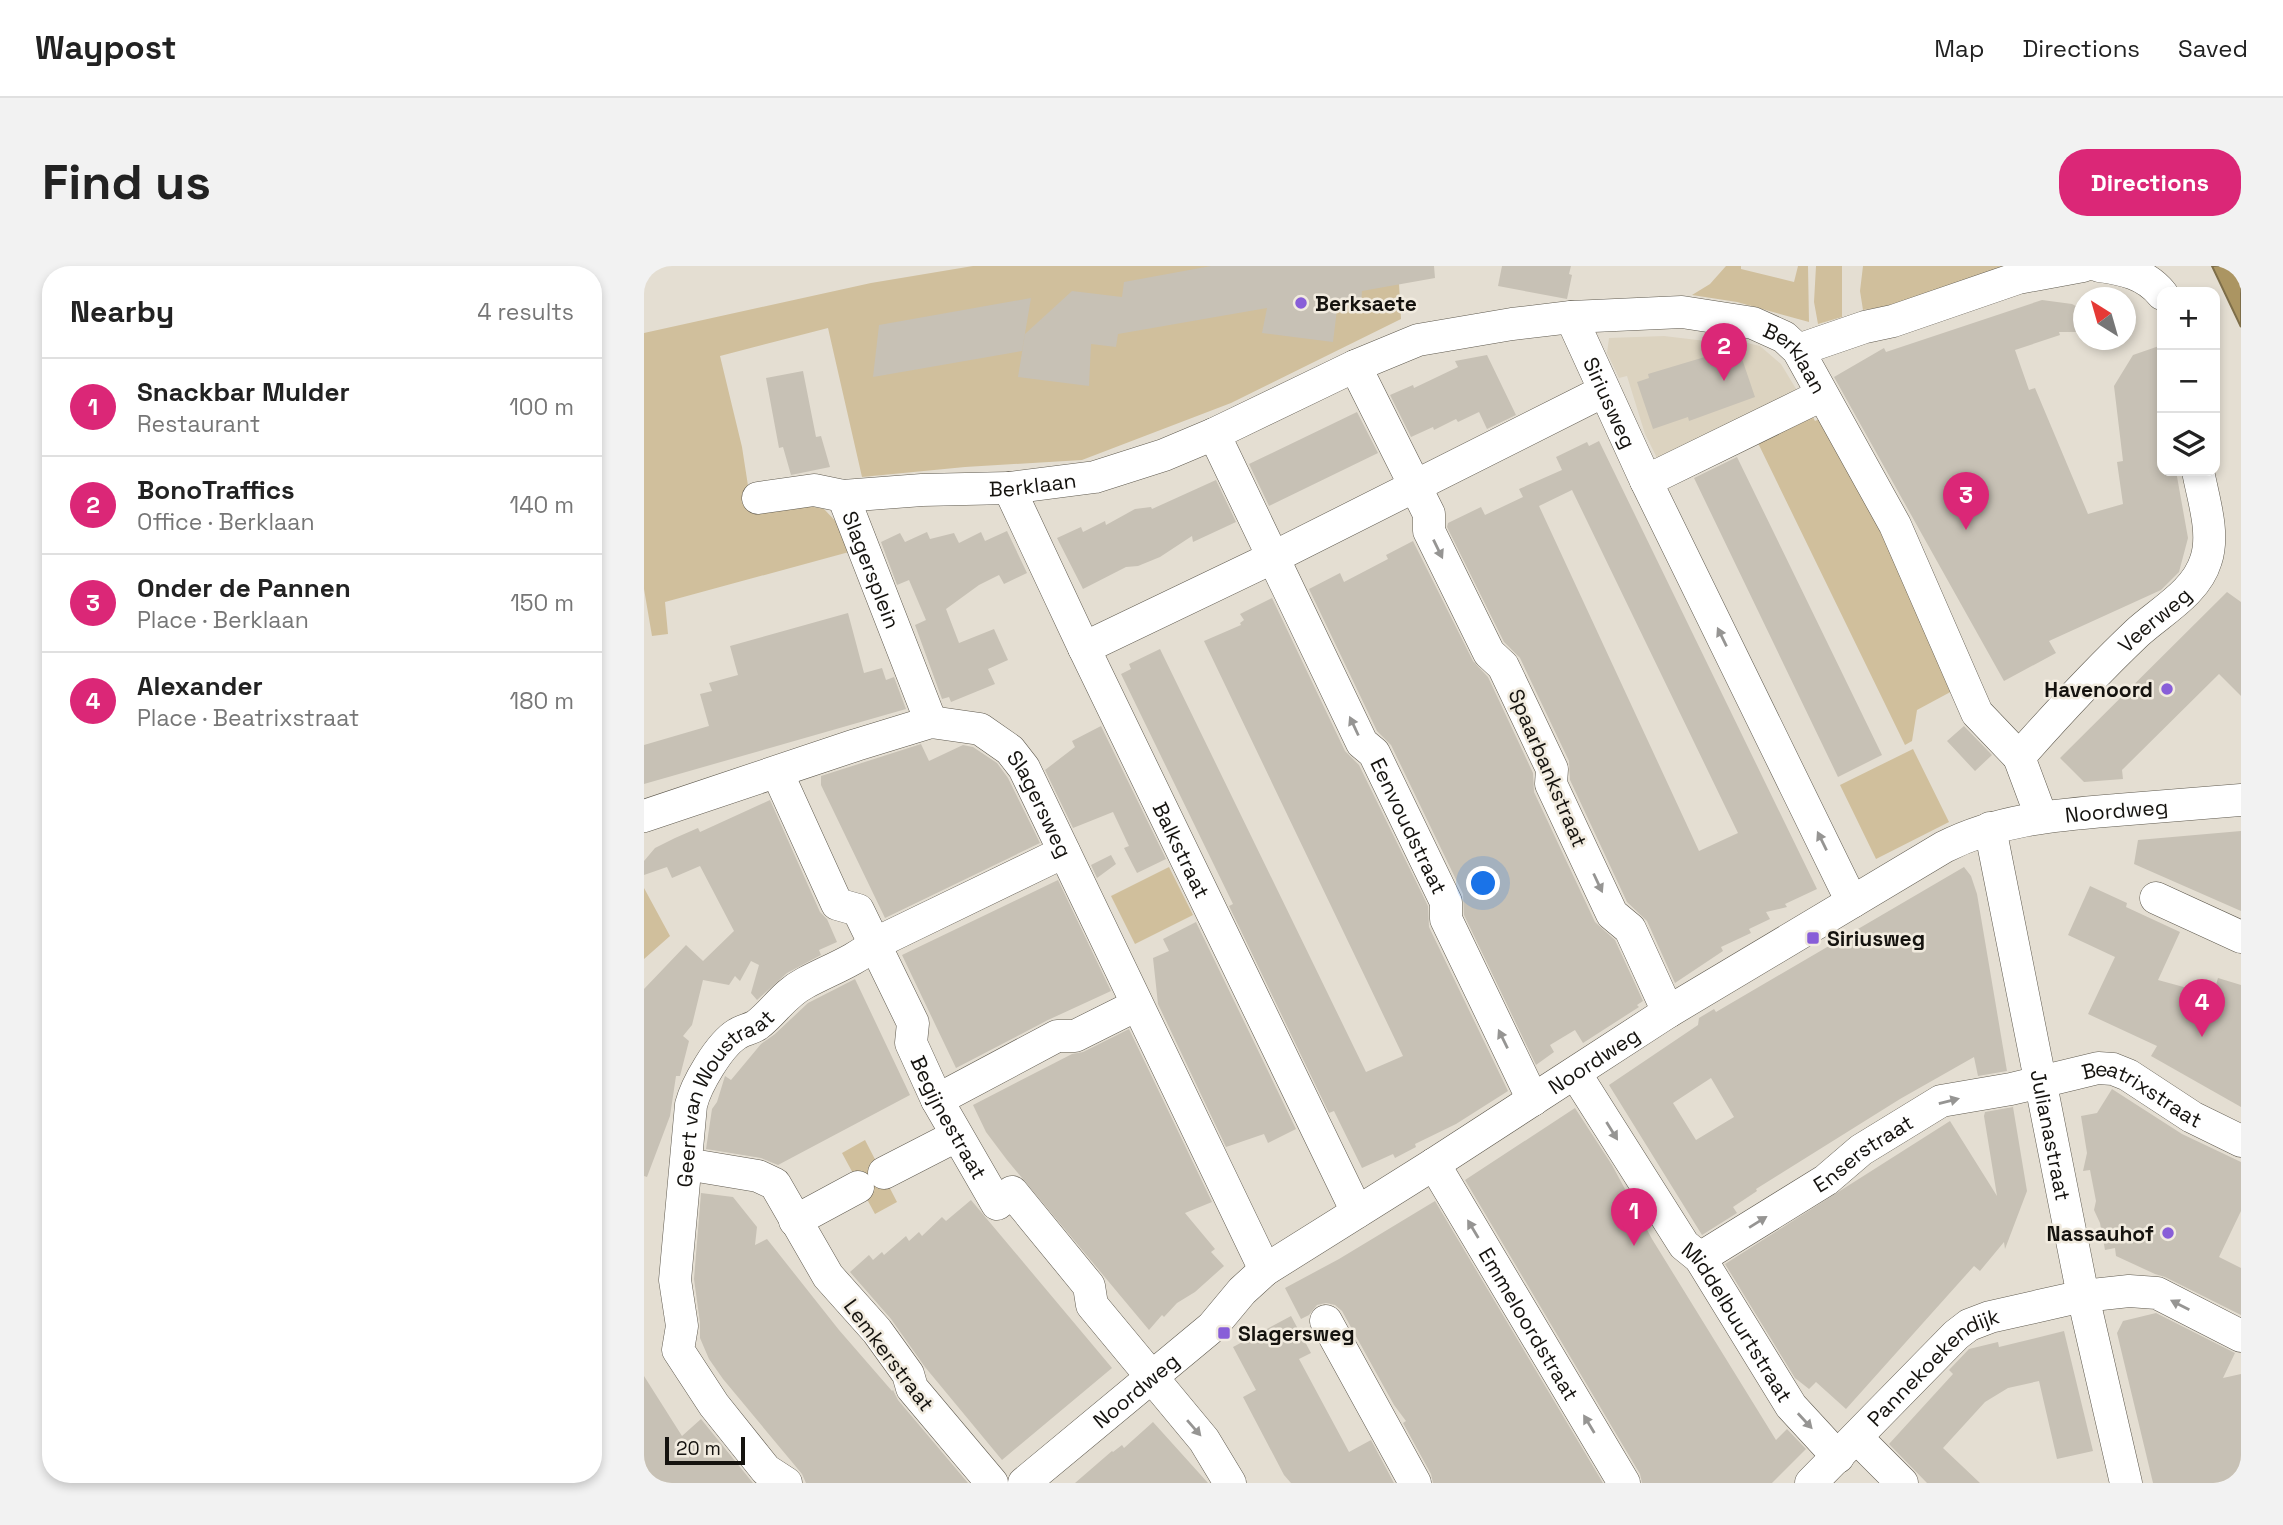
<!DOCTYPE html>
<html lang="en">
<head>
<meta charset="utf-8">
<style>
	body { margin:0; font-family:"Space Grotesk",sans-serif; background:#f2f2f2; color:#222 }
	.controls { position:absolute; right:21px; top:21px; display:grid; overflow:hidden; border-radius:14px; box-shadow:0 4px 10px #0003 }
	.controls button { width:63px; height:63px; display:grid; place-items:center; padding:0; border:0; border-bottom:2px solid #e0e0e0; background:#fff; color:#222; font:35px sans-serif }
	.compass { position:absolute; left:1429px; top:21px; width:63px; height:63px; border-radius:50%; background:#fff; box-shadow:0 4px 10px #0003; rotate:323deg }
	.scale { position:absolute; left:21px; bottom:18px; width:80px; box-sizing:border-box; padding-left:7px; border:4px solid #15130f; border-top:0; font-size:19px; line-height:24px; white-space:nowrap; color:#15130f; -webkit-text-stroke:5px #f1ebdf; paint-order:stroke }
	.you { position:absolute; left:840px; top:618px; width:24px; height:24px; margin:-18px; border:5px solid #fff; border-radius:50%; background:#1a73e8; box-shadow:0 0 0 10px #1a73e833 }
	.badge { display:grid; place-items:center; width:46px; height:46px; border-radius:50%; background:#db2777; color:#fff; font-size:23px; font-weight:700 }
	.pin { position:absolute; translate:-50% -58px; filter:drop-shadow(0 2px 4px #0008) }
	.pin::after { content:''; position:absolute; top:37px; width:24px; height:21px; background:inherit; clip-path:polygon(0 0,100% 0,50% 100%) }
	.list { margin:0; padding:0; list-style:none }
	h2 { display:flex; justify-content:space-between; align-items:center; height:91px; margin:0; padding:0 28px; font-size:30px }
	h2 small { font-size:23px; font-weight:400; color:#767676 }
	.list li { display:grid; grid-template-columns:46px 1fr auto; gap:21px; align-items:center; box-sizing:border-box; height:98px; padding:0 28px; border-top:2px solid #e0e0e0 }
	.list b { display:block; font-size:26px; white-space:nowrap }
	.list p { margin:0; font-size:23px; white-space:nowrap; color:#767676 }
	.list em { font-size:23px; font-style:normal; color:#767676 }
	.icon { flex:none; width:38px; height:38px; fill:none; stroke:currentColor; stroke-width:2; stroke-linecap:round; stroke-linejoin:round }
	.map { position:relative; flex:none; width:1597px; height:1217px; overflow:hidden; border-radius:28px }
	header { display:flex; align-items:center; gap:42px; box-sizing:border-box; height:98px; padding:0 35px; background:#fff; border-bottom:2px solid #e0e0e0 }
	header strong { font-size:33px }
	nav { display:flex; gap:38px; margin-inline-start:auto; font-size:24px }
	.intro { display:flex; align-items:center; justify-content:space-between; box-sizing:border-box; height:168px; padding:0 42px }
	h1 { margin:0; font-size:49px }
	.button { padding:18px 32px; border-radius:28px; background:#db2777; color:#fff; font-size:24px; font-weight:700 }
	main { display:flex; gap:42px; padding:0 42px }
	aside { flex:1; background:#fff; border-radius:28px; box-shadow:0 4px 10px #0003 }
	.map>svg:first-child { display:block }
	.built { fill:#dcd3c0 }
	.green { fill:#d0bf9c }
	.water { fill:#ab9562; stroke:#7e6e49; stroke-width:2 }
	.building { fill:#c7c1b5; fill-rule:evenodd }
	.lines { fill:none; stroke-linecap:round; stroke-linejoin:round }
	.minor-casing { stroke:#5f5a4f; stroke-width:33 }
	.minor { stroke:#fff; stroke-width:32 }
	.oneway { fill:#969593 }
	.poi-dot { fill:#885ed8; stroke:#f1ebdf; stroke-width:2.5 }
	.labels { text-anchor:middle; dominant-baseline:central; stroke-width:5; stroke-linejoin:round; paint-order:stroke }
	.poi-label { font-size:21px; font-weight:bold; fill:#15130f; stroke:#f1ebdf; text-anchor:start }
	.street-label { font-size:21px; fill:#15130f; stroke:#f1ebdf }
</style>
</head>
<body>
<header>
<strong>Waypost</strong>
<nav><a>Map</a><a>Directions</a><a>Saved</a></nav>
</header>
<div class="intro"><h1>Find us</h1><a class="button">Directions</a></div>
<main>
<aside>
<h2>Nearby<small>4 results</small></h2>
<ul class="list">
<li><span class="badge">1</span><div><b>Snackbar Mulder</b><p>Restaurant</p></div><em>100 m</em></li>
<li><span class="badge">2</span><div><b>BonoTraffics</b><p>Office · Berklaan</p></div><em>140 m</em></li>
<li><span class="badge">3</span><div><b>Onder de Pannen</b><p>Place · Berklaan</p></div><em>150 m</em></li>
<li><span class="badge">4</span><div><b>Alexander</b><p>Place · Beatrixstraat</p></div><em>180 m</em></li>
</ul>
</aside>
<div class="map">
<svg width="1597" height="1217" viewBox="0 0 1597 1217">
	<rect width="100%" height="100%" fill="#e4ded2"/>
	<!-- built -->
	<path class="built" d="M1020,70l67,8 8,-3 21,5 21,18 29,48 -142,68 -23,-46 -18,-58 -8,2 -12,-25 2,-15z"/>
	<!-- green -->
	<path class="green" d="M329,0h425l3,53 -170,84 -149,57 -117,7 -103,10 -34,-149 -108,28 22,91 9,58 36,-3 37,7 17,18 8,25 -184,50 3,32 -16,2 -8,-47v-256l227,-50z
		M1082,0h15v3l53,13 4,-16h10l1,56 -72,-20 -45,-7 18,-11z
		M1172,0h26v51l-24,7 -4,-22z
		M1219,0h141l-115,40 -26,4 -3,-19z
		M1166,146l5,9 9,-4 66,117 66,155 -39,21 -5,31 -7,4 -149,-306z
		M1269,483l36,73 -73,37 -36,-74z
		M525,601l24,48 -58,29 -24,-48z
		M0,622l26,48 -26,23z
		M221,874l32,62 -22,12 -33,-61z"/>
	<!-- water -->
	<path class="water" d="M1568,0h29v61z"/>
	<!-- building -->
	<path class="building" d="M567,0h223l1,12 -73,13 -1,13 -23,-3 -5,41 -71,-9 5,-25 -149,26 -2,13 -25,-3 -2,42 -71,-9 7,-43 47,-43 50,6 2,-15z
		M858,0h69l-2,8 3,1 -5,24 -69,-13z
		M387,32l-9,53 -149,26 6,-52z
		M1398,34l30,4 11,6v22h-24l1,3 -45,15 14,40 6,-2 53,126 35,-10 -6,-42 6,-1 -9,-75 19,-31 29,-10v126h14l12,67 -9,34 -18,18 -112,51 7,12 -52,28 -170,-304 50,-29 2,4z
		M1094,81l17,50 -66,24 -1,-4 -35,12 -16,-47 12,-4 -1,-4z
		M843,89l29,60 -29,14 -8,-17 -21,10 -2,-3 -22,11 -1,-3 -22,10 -21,-42 23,-10 1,3 44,-21 -3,-6z
		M159,105l13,66 5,-1 9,31 -39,8 -8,-28 -4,1 -13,-70z
		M713,146l21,41 -109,53 -20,-42z
		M955,175l218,448 -32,15 2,3 -21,5 4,7 -21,10 2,4 -30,14 2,4 -48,32 -28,-62 -20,-19 -57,-122 -1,-19 -49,-103 -16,-16 -57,-115 1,-4 33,-16 4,8 38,-18 -4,-8 43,-19 -6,-13 31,-15 2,4zM928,224l166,343 -39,18 -160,-345z
		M1093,191l145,298 -44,22 -144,-299z
		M572,214l20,42 -43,20 -1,-6 -32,21 -22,9 -12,1 -43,22 -26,-51 24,-11 2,5 22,-11 1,4 29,-16 16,-2 1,2z
		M363,265l20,42 -23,11 -5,-9 -20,10 -33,24 13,34 35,-14 14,31 -20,9 7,15 -44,18 -2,-5 -7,2 -27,-74 11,-5 -17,-40 -12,5 -16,-43 19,-9 5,9 22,-10 3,7 24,-6 5,10 22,-11 4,9z
		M769,275l60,120 15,16 45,96 1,19 61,130 20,18 28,61 -6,4 2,2 -56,36 -8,-13 -25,15 4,7 -18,13 -72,-150 -1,-21 -72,-149 -14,-14 -68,-142 31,-16 4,9 44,-23 -2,-4z
		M1583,326l14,10v94l-22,-22 -97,96 1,9 -39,3 -24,-24z
		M628,332l73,153 14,14 69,141 1,21 79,164 -52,33 -41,20 1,3 -21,11 -2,-4 -31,14 -28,-57 -5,2 -100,-207 4,-2 -112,-230 10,-5 -2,-5 31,-15 206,423 37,-16 -199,-415 37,-16 -1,-2 4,-3 -4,-6z
		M204,347l16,60 18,-5 4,12 8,-3 12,32 -262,75v-39l65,-19 -9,-32 12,-3 -3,-8 29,-8 -8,-29z
		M457,460l65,133 -29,14 -13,-25 5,-2 -16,-34 -40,16 -28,-58 30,-23 -3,-6z
		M1320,460l28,29 -17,16 -28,-30z
		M277,478l8,17 34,-16 10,2 24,16 11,15 32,65 -155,75 -64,-133v-9z
		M126,534l50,112 7,7 10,23 -18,8 2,5 -34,18 -30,27 -6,-7 8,-28 -8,-4 -11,20 -5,-5 -6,9 -26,-5 -11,45 -9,11 6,5 -9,35h-4l-6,40 -23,61 -3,-1v-187l42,-44 17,16 31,-30 -34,-65 -28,12 -5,-11 -23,8v-14l11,-13 20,-10 23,-10 2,4z
		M1597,565v80l-107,-47 4,-24z
		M467,589l5,9 -19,14 -6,-13z
		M1320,601l7,9 6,18 30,177 -29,5 -4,-19 -74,42 -144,90 1,2 -24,16 4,6 -35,22 -93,-150 89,-60 1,-7 15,-9 2,3zM1067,812l23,39 -38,23 -23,-37z
		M414,614l53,111 -63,29 -92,48 -54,-113z
		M1446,620l37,17 -1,4 54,25 -22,48 55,15 5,-17 23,7v122l-90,-51 6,-10 -69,-32 27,-57 -47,-22z
		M552,656l100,207 -28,14 -4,-9 -38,13 -68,-143 -5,-46 16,-7 -6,-12z
		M211,713l55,116 -132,70 -17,-7 -55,-9 6,-40 5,-7 8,-26 6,4 30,-36 14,-10 33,-31z
		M485,763l83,173 -27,11 30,36 -4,3 13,14 -29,26 -18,11 -13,14 -2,-2 -13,15 -142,-170 -21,-28 -13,-27 99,-51 11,-2z
		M1468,823l70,45 59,28v49l-22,46 22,11v47l-76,-38 -10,-3 -39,-18 -1,-8 -10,2 -5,-27 -6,-13 2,-9 -6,-31 -7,1 4,-18 -6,-37 16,-3z
		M1369,841l14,84 -22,58 -1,-7 -24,29 -6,-5 -128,143 -30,-27 -7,7 -14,-11 -70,-114 225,-143 47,75 -13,-80 1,-4z
		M931,842l37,57 40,74 124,201 11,-11 19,20 -34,34h-130l-2,-9 -175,-294z
		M57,927l32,4 24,30 -2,18 12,-6 72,91 53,61 1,-1 5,10 70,83h-162l-4,-9 -79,-95 -14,-20 -9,-21v-15l-6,-44z
		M327,934l141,168 -110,92 -77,-93 -34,-48 -41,-47 19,-17 4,5 9,-8 2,3 22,-19 3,5 10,-9 3,4 20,-19 4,4z
		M791,935l168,282h-170l-2,-9 -28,-51 3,-2 -12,-16 -52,-94 -7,-6 -9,-2 -9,2 -8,10 -8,4 -16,-31 54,-29z
		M1512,1047l79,40 -12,25 18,-4v109h-88l-36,-150 6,-12z
		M647,1050l20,37 -12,6 50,93 22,-12 23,43h-103l-7,-8 -41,-78 13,-7 -23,-43z
		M1420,1065l29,120 -36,8 -18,-78 -31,7 -23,14 -42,46 37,35h-53l-38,-39 64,-70 -4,-4 20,-21 29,-7 1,5z
		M0,1110l38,60 19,-17 52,64h-109z
		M509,1156l55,61h-133l37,-32 1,1 9,-7 2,3z"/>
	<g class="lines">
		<defs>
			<g id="minor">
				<path d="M1455,0c24,3 47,8 63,28"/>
				<path id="s1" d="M927,51l75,164 206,421"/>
				<path d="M1154,84l67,-23 28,-6 125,-43 65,-12"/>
				<path d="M711,100l74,148v17l60,122 14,13 49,103 -1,15 61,130 18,15 38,83"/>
				<path id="s2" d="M570,168l148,309 12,10 72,149v17l87,181"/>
				<path d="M1002,215l176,-86"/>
				<path id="s3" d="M365,222l75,160 273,564"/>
				<path id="s4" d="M199,230l88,226"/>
				<path id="s5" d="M114,232l56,-8 29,6 79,-6 87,-2 86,-11 69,-22 50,-21 141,-68 63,-26 94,-16 59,-7 111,-5 71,11 31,14 14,13 97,175 82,188 42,44"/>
				<path d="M440,382l190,-91 330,-166"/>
				<path id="s6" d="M133,506l60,132 21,6 55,113 -2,20 26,57 60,104 15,-12 77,94 3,19 112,135 26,43"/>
				<path id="s7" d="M0,550l212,-71 75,-23 49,7 30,21 14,18 241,502"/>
				<path id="s8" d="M1397,550l-22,-59c38,-43 77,-85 118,-124 24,-22 59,-40 69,-73 9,-27 -3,-62 -8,-89"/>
				<path id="s9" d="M1346,562l93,468 43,187"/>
				<path d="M1512,632l85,39"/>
				<path id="s10" d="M931,807l109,172 16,13 91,148 47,51"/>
				<path d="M293,834l120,-64h18l62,-31"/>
				<path d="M42,898l72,12 17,8 53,92 49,55 31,43 4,14 80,95"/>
				<path id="s11" d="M790,898l190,319"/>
				<path d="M240,907l72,-37"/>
				<path d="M151,955l63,-34"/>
				<path id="s12" d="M1056,992l126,-78 35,-30 80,-49 70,-12 87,-21 15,1 15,6 64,42 49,24"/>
				<path d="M682,1055l89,162"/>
				<path d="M1213,1172l45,45"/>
				<path id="s13" d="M142,1217l-20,-13 -52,-65 -36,-55 4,-24 -7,-46 16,-175c5,-20 28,-60 46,-71 6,-4 14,-5 20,-9 17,-13 27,-31 48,-42 24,-13 50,-22 71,-40l188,-91"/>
				<path id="s14" d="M380,1217l188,-156 30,-36 23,-21 169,-106 234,-152 276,-165c55,-28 113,-32 173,-37 41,-3 83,-7 124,-10"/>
				<path id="s15" d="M1167,1217l145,-148 13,-10 21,-8 93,-21 46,-5 28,2 84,43"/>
			</g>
		</defs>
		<!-- minor casing -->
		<use href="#minor" class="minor-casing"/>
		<!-- minor -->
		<use href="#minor" class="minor"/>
	</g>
	<!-- one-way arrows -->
	<defs><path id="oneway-solid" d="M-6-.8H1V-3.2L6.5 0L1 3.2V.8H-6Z" transform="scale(1.75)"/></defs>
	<g class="oneway">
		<use href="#oneway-solid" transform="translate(794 283) rotate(64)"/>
		<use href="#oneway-solid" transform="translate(1078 371) rotate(-116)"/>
		<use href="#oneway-solid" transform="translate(710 460) rotate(-115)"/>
		<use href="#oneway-solid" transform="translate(1178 575) rotate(-116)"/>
		<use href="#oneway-solid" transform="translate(954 617) rotate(65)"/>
		<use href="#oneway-solid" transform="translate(859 773) rotate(-116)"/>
		<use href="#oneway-solid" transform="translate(1305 835) rotate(-14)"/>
		<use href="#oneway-solid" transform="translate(968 865) rotate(58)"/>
		<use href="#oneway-solid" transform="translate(1114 956) rotate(-32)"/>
		<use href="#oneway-solid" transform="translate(829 963) rotate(-121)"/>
		<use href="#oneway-solid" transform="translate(1536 1039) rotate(-153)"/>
		<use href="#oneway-solid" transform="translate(1161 1155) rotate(47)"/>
		<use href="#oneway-solid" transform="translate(945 1158) rotate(-121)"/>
		<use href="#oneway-solid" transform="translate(550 1162) rotate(49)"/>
	</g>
	<!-- markers -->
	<g class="poi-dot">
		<circle cx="657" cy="37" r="7"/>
		<circle cx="1523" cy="423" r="7"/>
		<rect x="1162" y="665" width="14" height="14" rx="3.5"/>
		<circle cx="1524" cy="967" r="7"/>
		<rect x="573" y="1060" width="14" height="14" rx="3.5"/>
	</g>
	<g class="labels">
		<!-- poi labels -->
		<g class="poi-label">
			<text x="671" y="37">Berksaete</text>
			<text x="1509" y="423" text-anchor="end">Havenoord</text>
			<text x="1183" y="672">Siriusweg</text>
			<text x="1510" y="967" text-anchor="end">Nassauhof</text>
			<text x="594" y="1067">Slagersweg</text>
		</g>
		<!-- street labels -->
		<g class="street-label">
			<text stroke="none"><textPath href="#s5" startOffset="1085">Berklaan</textPath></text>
			<text stroke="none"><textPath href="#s1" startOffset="94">Siriusweg</textPath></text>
			<text stroke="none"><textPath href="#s5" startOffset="276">Berklaan</textPath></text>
			<text stroke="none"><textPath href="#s4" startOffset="79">Slagersplein</textPath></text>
			<text stroke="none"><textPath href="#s8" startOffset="256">Veerweg</textPath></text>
			<text transform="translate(904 502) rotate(67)">Spaarbankstraat</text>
			<text stroke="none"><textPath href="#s7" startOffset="450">Slagersweg</textPath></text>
			<text stroke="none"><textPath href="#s14" startOffset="1300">Noordweg</textPath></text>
			<text stroke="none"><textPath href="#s2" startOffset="439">Eenvoudstraat</textPath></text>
			<text stroke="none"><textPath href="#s3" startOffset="401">Balkstraat</textPath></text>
			<text stroke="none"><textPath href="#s14" startOffset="712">Noordweg</textPath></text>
			<text stroke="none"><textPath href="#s12" startOffset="499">Beatrixstraat</textPath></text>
			<text stroke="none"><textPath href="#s13" startOffset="441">Geert van Woustraat</textPath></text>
			<text stroke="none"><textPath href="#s6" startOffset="396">Begijnestraat</textPath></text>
			<text stroke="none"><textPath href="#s9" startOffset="313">Julianastraat</textPath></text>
			<text stroke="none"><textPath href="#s12" startOffset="194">Enserstraat</textPath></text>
			<text stroke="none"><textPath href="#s10" startOffset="298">Middelbuurtstraat</textPath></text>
			<text stroke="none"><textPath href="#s11" startOffset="186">Emmeloordstraat</textPath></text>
			<text transform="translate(245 1089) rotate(53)">Lemkerstraat</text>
			<text stroke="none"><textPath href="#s15" startOffset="170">Pannekoekendijk</textPath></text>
			<text stroke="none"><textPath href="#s14" startOffset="145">Noordweg</textPath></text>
		</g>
	</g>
</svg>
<div class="controls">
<button>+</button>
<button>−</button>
<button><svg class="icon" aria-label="layers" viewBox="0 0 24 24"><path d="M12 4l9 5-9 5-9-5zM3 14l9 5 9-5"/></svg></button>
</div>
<svg class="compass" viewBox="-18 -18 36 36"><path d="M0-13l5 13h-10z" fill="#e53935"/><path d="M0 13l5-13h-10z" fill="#767676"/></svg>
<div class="scale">20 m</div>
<div class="you"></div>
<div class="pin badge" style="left:990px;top:980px">1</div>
<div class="pin badge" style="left:1080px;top:115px">2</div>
<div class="pin badge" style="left:1322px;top:264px">3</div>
<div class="pin badge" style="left:1558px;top:771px">4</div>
</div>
</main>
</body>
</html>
